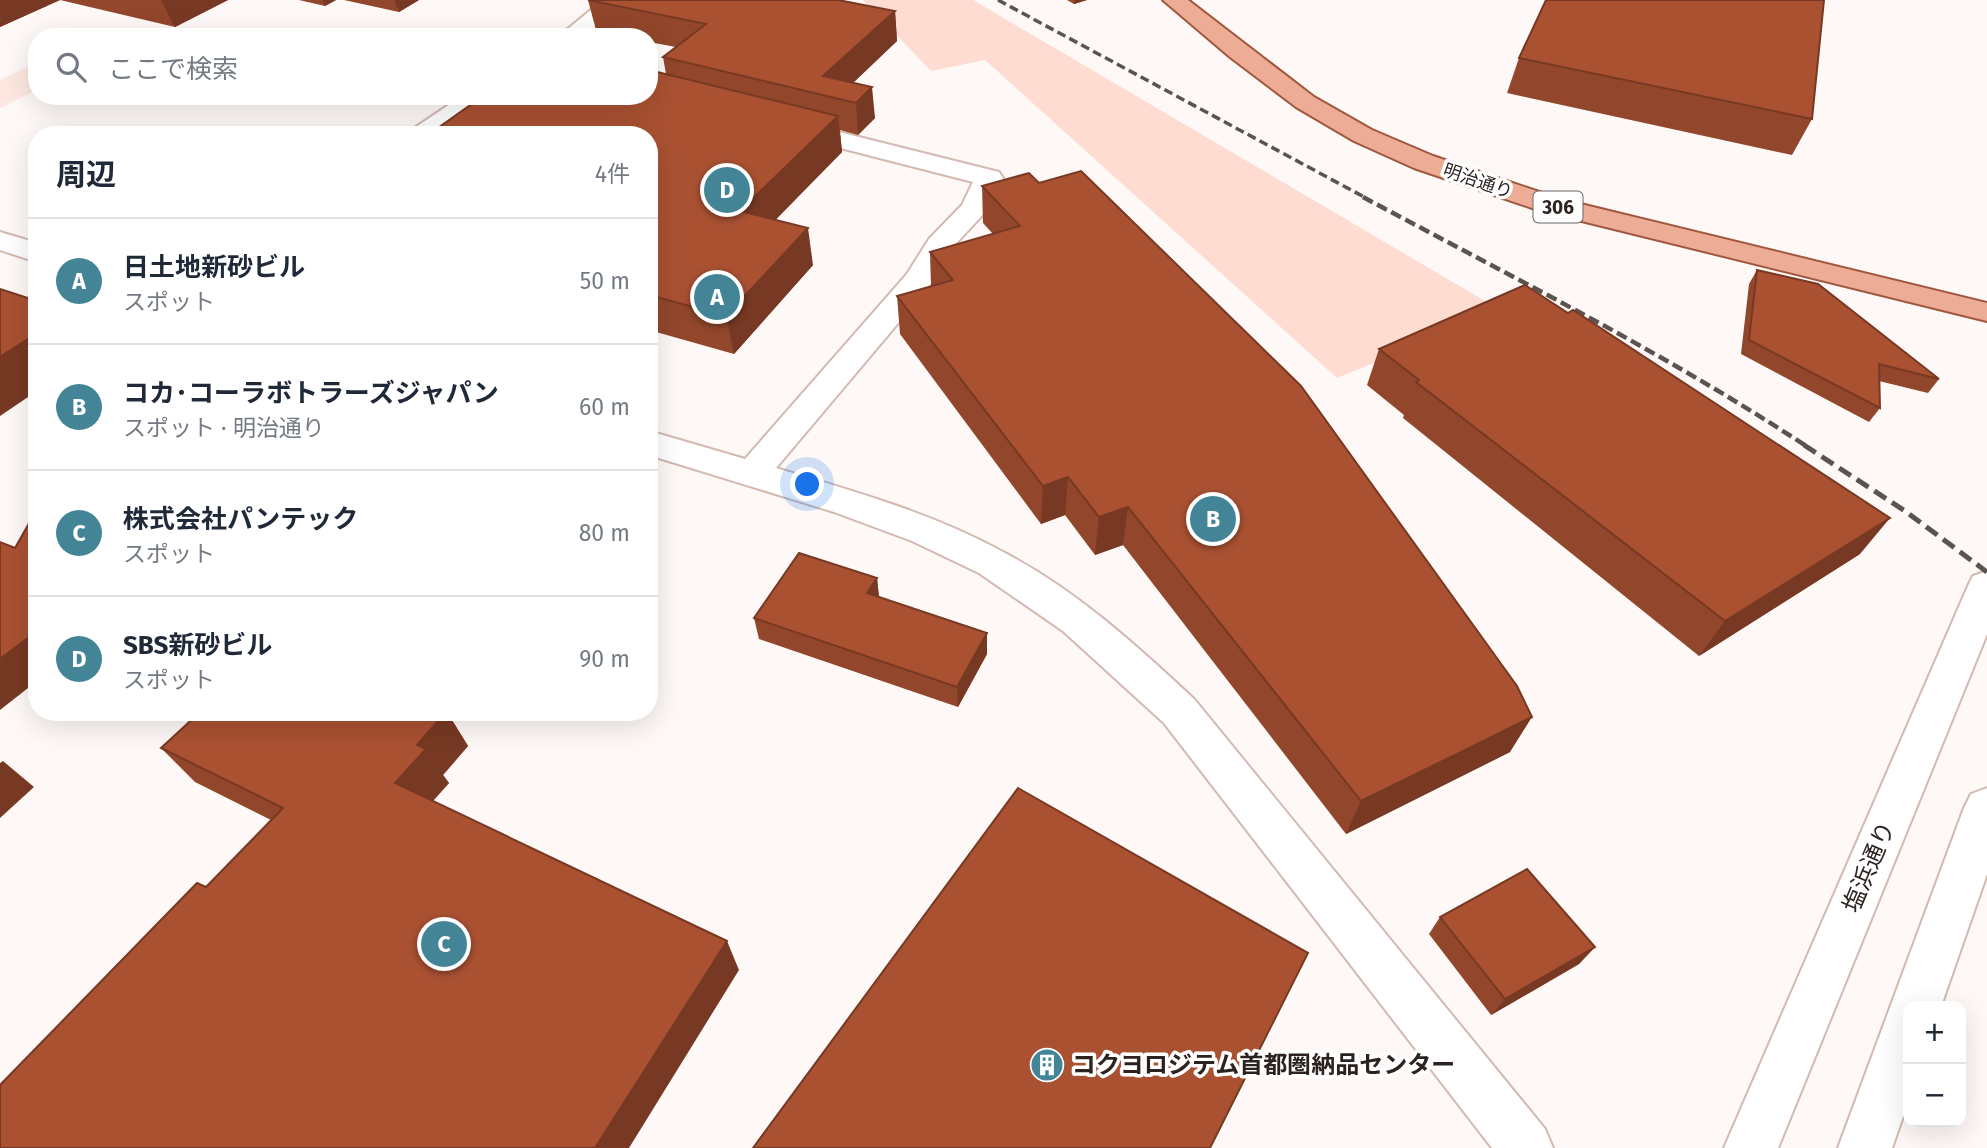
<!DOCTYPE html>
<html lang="ja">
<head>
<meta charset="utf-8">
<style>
	body { margin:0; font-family:"Fira Sans","Noto Sans JP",sans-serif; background:#f6f6f7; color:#1f2937 }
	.controls { position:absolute; right:21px; bottom:21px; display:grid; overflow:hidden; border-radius:14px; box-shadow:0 7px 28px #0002 }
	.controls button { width:63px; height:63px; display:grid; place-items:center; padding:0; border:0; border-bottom:2px solid #e0e1e3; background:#fff; color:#1f2937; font:35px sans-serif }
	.you { position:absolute; left:808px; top:485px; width:24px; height:24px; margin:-18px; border:5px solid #fff; border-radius:50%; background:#1a73e8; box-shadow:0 0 0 10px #1a73e833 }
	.badge { display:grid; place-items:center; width:46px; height:46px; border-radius:50%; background:#438497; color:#fff; font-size:23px; font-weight:700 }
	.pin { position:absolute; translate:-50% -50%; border:4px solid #fff; box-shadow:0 2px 7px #0006 }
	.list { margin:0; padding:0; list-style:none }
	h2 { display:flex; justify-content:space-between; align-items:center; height:91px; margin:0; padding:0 28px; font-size:30px }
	h2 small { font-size:23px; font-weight:400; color:#747a83 }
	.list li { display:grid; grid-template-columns:46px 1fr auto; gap:21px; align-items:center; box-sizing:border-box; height:126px; padding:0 28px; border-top:2px solid #e0e1e3 }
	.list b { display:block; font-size:26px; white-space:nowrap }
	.list p { margin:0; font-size:23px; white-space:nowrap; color:#747a83 }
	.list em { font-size:23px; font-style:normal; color:#747a83 }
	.icon { flex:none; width:38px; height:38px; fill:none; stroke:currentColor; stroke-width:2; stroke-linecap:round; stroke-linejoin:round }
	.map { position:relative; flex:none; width:1987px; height:1148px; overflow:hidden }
	.search { position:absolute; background:#fff; box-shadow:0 7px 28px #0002; left:28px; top:28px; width:630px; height:77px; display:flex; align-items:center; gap:18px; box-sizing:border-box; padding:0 24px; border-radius:28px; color:#747a83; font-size:26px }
	.panel { position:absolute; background:#fff; box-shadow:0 7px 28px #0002; left:28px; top:126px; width:630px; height:595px; border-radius:28px }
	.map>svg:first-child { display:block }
	.built { fill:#fde8e1 }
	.green { fill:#fedcd1 }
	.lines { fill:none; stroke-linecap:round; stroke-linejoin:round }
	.minor-casing { stroke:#d3b9b0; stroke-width:4 }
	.major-casing { stroke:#a1573e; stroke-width:4 }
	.minor { fill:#fff; fill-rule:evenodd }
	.major { fill:#ecac95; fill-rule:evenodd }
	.rail-far2 { stroke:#5b5350; stroke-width:3.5; stroke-dasharray:9 4.5; stroke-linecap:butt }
	.rail-far1 { stroke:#5b5350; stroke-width:4.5; stroke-dasharray:11 5; stroke-linecap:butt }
	.rail { stroke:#5b5350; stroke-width:5; stroke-dasharray:14 7; stroke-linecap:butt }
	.wall { fill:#92462b }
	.shaded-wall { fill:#773923 }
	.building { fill:#aa5132; stroke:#773923; stroke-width:2 }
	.labels { text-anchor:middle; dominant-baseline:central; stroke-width:7; stroke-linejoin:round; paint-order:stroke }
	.far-street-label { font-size:18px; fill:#2c221f; stroke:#fff }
	.shield { fill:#fff; stroke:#6b6462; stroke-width:2 }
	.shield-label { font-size:19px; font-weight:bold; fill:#2c221f }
	.near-street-label { font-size:24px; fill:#2c221f; stroke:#fff }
	.near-poi-label { font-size:24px; font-weight:bold; fill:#2c221f; stroke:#fff; text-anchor:start }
</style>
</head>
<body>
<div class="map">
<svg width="1987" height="1148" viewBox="0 0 1987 1148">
	<rect width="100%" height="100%" fill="#fef9f7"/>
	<!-- built -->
	<path class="built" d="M37,62v28l-37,18v-28z"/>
	<!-- green -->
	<path class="green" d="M863,0h110l529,311 -165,67 -352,-318 -54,11z"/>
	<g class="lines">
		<defs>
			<path id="minor" d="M603,0h25l-44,37h-26z
				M462,96h29l-52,39h-30l4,-6z
				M791,120l208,52 4,6 -15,31 -37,40 -20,35 -155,184c78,23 158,46 229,85 71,37 131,92 189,146l351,430 8,19h-61l-328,-425 -101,-92 -84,-58 -67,-32 -78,-29 -185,-57v-24l96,28 162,-185 22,-35 33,-34 11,-23 -191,-49 -4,-5 4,-5z
				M0,232l37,11v19l-37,-12z
				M1987,571v63l-209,514h-54l244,-562 5,-10z
				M1987,788v86l-46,132h-33v96l-16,46h-54l126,-340 7,-14z"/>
			<path id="major" d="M1163,0h25l126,97 58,33 61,26 127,43 427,104v18l-446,-110 -127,-43 -60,-27 -58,-34 -66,-50z"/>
		</defs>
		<!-- minor casing -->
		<use href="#minor" class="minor-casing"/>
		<!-- major casing -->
		<use href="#major" class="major-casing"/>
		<!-- minor -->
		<use href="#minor" class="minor"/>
		<!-- major -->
		<use href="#major" class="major"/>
		<!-- rail-far2 -->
		<path class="rail-far2" d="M998,0l368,198"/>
		<!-- rail-far1 -->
		<path class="rail-far1" d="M1363,197c149,80 302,156 443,249"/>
		<!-- rail -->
		<path class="rail" d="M1804,445l101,66 82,61"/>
	</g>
	<!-- wall -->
	<path class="wall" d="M0,0h228l-53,27 -115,-27 -60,27z
		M299,0h37l-11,6z
		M344,0h75l-20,12z
		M588,0l307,11 2,30 -44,42 22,35 -17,17 -18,-5 2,22 -67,68 38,45 -79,89 -85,-24v-195h-221l221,-39 17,-22 -3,-17 13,-10 -27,-5v-5h-22l-31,-7z
		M1067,0h20l-13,4z
		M1519,58l293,61 -20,36 -285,-62z
		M982,186l528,566 -164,82 -223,-289 -28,10 -30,-40 -24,9 -141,-190 -3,-38 34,-10 -1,-34 63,-18 -10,-11z
		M1757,270l182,109 -11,14 -49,-12 1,27 -11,14 -128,-68 8,-70z
		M1379,349l481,205 -161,102 -296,-238 1,-3 -37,-30z
		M877,578l2,19 108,36v21l-29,53 -199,-68 -5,-21z
		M200,712h247l21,34 -25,29 6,8 -16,18 306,169 -533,-83 65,-67 -76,-38 -34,-34z
		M1440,917l155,30 -16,17 -88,51 -62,-81z"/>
	<!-- shaded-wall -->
	<path class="shaded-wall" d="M0,0h60l-60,27z
		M161,0h67l-53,27z
		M323,0h13l-11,6z
		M394,0h25l-20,12z
		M1075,0h12l-13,4z
		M895,11l2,30 -60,57 -14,-22z
		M872,87l3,31 -17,17 -2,-32z
		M838,116l4,36 -95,97 -7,-38z
		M808,228l5,37 -79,89 -8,-38z
		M37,333v58l-37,25v-59z
		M1068,477l-3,38 -24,9 2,-38z
		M1128,507l-5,38 -28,10 4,-38z
		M1890,518l-30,36 -161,102 26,-35z
		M877,578l2,21 -12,-6z
		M37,631v50l-37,29v-51z
		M987,633v21l-29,53 -1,-20z
		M446,712h1l21,34 -25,29 6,8 -30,33 -24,-33 22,-38z
		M1532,717l-22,35 -164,82 15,-33z
		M3,761l31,26 -34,31v-55z
		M727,941l12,29 -110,178h-34z
		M1595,947l-16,17 -88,51 14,-16z"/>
	<!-- building -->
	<path class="building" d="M588,0h250l57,11 -72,65 49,11 -16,16 -193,-46 43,-33z
		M1546,0h278l-12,119 -293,-61z
		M649,70l189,46 -98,95 68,17 -82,88 -77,-21v-160h-248l7,-5 20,5 55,-39h166z
		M1081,171l220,215 216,300 15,31 -171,84 -233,-294 -29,10 -31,-40 -25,9 -146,-190 56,-16 -23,-28 90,-26 -38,-40 47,-13 10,10z
		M1757,270l61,14 121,95 -60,-15 1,44 -131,-68z
		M1525,285l43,28 5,-3 317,208 -165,103 -309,-239 3,-2 -40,-31z
		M0,289l37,12v32l-37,24z
		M37,515v116l-37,28v-117l15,6 17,-30z
		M799,553l78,25 -10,15 120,40 -30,54 -203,-69z
		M200,712h246l-29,33 9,4 -31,34 332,158 -132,207h-595v-63l197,-202 9,4 77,-79 -122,-60z
		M1018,788l290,165 -98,195h-457z
		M1527,869l68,78 -90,52 -65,-82z"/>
	<!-- icons -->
	<defs>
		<symbol id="building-disc" viewBox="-11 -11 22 22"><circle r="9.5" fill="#438497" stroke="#fff"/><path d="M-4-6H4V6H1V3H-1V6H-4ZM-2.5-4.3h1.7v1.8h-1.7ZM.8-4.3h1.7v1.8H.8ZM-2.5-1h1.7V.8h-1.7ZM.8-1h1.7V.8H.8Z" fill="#fff"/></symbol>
	</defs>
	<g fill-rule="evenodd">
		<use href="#building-disc" x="1028" y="1046" width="38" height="38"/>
	</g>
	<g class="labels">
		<!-- far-street labels -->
		<g class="far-street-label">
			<text transform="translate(1478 181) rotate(19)">明治通り</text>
		</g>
		<!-- shield labels -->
		<rect class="shield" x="1533.5" y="191.5" width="49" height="31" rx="5"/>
		<g class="shield-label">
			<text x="1558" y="207">306</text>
		</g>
		<!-- near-street labels -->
		<g class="near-street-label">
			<text transform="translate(1869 867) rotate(-67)">塩浜通り</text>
		</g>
		<!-- near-poi labels -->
		<g class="near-poi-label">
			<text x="1072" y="1065">コクヨロジテム首都圏納品センター</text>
		</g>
	</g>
</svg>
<div class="controls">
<button>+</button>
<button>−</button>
</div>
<div class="you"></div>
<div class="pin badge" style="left:717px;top:297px">A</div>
<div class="pin badge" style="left:1213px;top:519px">B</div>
<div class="pin badge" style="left:444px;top:944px">C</div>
<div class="pin badge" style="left:727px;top:190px">D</div>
<div class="search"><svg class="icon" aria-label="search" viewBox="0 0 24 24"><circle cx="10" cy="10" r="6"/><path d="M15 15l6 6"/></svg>ここで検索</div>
<section class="panel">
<h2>周辺<small>4件</small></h2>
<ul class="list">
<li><span class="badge">A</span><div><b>日土地新砂ビル</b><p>スポット</p></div><em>50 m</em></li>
<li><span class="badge">B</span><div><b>コカ･コーラボトラーズジャパン</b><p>スポット · 明治通り</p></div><em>60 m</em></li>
<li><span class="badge">C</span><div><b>株式会社パンテック</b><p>スポット</p></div><em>80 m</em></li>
<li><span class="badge">D</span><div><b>SBS新砂ビル</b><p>スポット</p></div><em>90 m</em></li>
</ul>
</section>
</div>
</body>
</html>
